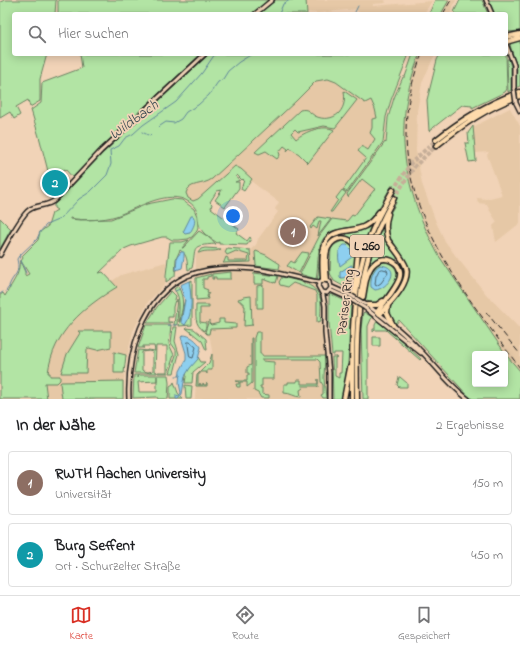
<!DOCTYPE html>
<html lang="de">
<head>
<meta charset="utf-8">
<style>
	body { margin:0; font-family:"Indie Flower",sans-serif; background:#f2f2f2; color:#202124 }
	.controls { position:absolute; right:12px; bottom:12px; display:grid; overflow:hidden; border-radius:4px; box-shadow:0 2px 10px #0003 }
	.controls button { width:36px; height:36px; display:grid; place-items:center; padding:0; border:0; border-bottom:1px solid #e0e0e0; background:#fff; color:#202124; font:20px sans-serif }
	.you { position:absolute; left:233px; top:216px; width:14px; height:14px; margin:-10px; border:3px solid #fff; border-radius:50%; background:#1a73e8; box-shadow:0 0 0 6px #1a73e833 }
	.badge { display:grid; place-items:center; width:26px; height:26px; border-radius:50%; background:#d93025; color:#fff; font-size:13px; font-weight:700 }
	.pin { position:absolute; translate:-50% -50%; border:2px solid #fff; box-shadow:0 1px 4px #0006 }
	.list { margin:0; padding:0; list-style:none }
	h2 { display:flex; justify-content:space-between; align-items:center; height:52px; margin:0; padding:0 16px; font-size:17px }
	h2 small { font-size:13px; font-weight:400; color:#757577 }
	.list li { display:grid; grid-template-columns:26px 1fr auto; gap:12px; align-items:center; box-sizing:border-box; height:64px; margin:0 8px 8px; padding:0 8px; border:1px solid #e0e0e0; border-radius:4px }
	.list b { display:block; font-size:15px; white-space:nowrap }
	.list p { margin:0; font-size:13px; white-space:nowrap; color:#757577 }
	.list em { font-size:13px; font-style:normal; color:#757577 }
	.icon { flex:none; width:22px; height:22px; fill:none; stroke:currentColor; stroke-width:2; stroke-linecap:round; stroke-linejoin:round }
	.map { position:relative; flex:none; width:520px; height:399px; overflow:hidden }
	.search { position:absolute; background:#fff; box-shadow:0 2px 10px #0003; left:12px; right:12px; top:12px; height:44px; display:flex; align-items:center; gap:10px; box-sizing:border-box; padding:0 14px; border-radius:4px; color:#757577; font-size:15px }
	.sheet { height:196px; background:#fff }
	nav { display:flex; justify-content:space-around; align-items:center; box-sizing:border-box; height:56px; border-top:1px solid #e0e0e0; background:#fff; font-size:11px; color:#757577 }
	nav a { display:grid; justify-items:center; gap:2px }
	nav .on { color:#d93025 }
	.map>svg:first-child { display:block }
	.built { fill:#e6c8a6 }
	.green { fill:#b2e4a4; stroke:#678060; fill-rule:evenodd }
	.water { fill:#8ecfef; stroke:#60879b }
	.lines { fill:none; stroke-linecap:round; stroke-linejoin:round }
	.shore { stroke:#4a6470; stroke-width:1 }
	.stream { stroke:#60879b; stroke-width:1 }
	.highway-tunnel { stroke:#c6ae98; stroke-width:4; stroke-dasharray:4 2; stroke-linecap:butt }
	.secondary-casing { stroke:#1c1c1c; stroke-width:6 }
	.highway-casing { stroke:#1c1c1c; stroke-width:7 }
	.secondary { stroke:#f1d3b7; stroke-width:3 }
	.highway { stroke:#fedbac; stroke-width:4 }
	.rail { stroke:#1c1c1c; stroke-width:1; stroke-dasharray:6 3; stroke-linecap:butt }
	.secondary-bridge-casing { stroke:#1c1c1c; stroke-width:6; stroke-linecap:butt }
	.secondary-bridge { stroke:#f1d3b7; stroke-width:3 }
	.labels { text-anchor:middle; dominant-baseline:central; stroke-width:3.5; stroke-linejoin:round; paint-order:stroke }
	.shield { fill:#f1d3b7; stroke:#5c534a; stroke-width:1 }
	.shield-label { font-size:13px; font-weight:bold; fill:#1c1c1c }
	.street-label { font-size:14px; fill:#1c1c1c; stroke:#f1d3b7 }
	.water-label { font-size:15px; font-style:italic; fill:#384951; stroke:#f1d3b7 }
</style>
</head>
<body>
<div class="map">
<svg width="520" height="399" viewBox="0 0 520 399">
	<rect width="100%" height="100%" fill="#f1d3b7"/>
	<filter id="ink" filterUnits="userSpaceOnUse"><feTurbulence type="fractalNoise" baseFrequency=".025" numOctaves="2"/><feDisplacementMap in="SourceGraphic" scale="8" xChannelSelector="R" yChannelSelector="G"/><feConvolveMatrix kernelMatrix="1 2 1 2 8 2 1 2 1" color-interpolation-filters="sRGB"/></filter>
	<g filter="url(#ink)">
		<!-- built -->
		<path class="built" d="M306,0h79l1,3 -13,1v2l59,-5 -7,11 1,2h-66l-4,-5 -39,4 -11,-1z
			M449,0h7l-6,14h-9z
			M420,54h15l-13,29 -5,28 -1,40 6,33 14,38 9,19 10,14 31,39 34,35v42l-13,-15 -68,-100 -8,-15 -21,-54 -6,-30v-41l3,-18 8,-33z
			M303,74l53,4 30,39 -1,25 4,33 -30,46 -36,10 -23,42 17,6 -2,9 5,22 5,42 1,47h-131l1,-23 3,-4 10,-9 2,-5 1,-7 -2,-13 -12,-11 -2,-5v-68l4,-4 4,-1 36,-1 10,2 6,-5 2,-6 20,-27 -3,-3 4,-7 -43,-32 -41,38 -8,-7 -7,-3v-6z
			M510,108l10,18v97l-24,19 -3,-16 4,-4 -7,-11 -3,-7 -9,-1 -1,-5 9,1 16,-4 -15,-40 2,-3 -14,1 -2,-26z
			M166,262l-1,22 -17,18 -15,29 -8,35 -2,33h-76l-2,-18 5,-28 15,-28 46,-45 1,1 9,-6z"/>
		<!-- green -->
		<path class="green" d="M5,0h51l-1,14h-41v40h33l-7,25v22l-10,6 -2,-7 -12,7 4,8 -6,4 -4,-7 -10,6v-116z
			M58,0h212l-18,14h-194z
			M276,0h30l1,14h-49z
			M435,0h14l-8,14h-12z
			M460,0h22l6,14h-31l-3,-2z
			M487,0h33v31l-13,1 -1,3v-21h-13z
			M520,40v46l-4,2 1,-19 -7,-24 2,-3z
			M80,54h121l-91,85 -36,40 -9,-10 -15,10 -10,-39 -9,-30 10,-7 1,-20 40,-15z
			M209,54h200l-18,46 -5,17 -3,25 -36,50 -4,-2 23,-32 -8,-7 4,-5 6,4 7,-11 -5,-6 2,-5v-9l5,-1 -2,-9 -4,-9 -6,3 -29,-21 -8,-3 -12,2 -20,20 -84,78c-10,7 -23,3 -26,14l2,5 5,3 5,-2 37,-33 6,3 11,10 -8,12 -3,-2 3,-9 -1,-1 -1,1 -5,-5 -1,2 4,3 -5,2h4v6l-14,19 -10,-7 7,-10 -5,1 -7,11 2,2 -1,4 28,21 -3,4 11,8 3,-4 1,2 -4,6 -28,-1v-2l-2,1c-5,-4 -13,-8 -16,-14 -6,-9 1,-18 -12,-27 -21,-14 -53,7 -73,14 -13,4 -32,5 -46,2v1l10,1 31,-1 36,-15 25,-5 10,1 12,9 3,7 1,11 -1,4 -5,6 -4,2 -9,1h-7l-5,-3h-5l-31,9 -7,3 -25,24 4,-1 14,15c-33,20 -64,45 -69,86h2v3h10v4l-3,3h-12l2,16h-47v-104l3,-2 2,3c4,-7 9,-15 12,-21 2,-4 2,-10 3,-14l5,11v4l4,-2 -8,-13 2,-3 -1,-2 16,-16 2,-8 8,-6 4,-13 5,-3 -3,-2v-3l49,-52z
			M413,54h7c-29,71 -17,136 19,202l68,100 13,15v28h-47l-4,-2 -70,-77 -3,4 -7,-8c-1,-18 18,-24 19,-43l-18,-35 -3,-8 2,-15 7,-12 -3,-19c-8,10 -15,31 -26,38 -8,5 -17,5 -26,7 -28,4 -21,30 -25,50l-16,-5 20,-39 12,-16 15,2 5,-6 2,1 20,-26h2l-14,-11 -14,18 -1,-3 38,-52 1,1 2,-25 6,-20 9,-21h2zM475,354h30v30h-30z
			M440,54h66l1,35 -2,3 -33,16v-2l-10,-1 -33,26 -2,-31 10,-40z
			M507,59h2l2,9v22l-3,2z
			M344,91l13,9 -22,28 -11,-2 -26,6 -3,-3 -4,4 5,6c8,-7 28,-15 38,-9l-26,33 -9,-9 -9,-6 -3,3 1,-2 -4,-3 -5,6 1,3 -3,4 -11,-8 -7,3 -4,-2 45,-42c8,-2 9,2 15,6 8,4 18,3 24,-3 6,-7 6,-14 5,-22z
			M473,126l3,35 -7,1 -4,-19h4l-1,-10z
			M342,190l4,3 -14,19h-2l8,-12 -2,-2z
			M318,217l13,2 -13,17 3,-15h-2l-2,8 -4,-3 -2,3 -1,-2z
			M0,218l11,11 -11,20z
			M369,226l3,1 -8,23 -6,-8 -13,-6 3,-3 13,-2z
			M381,228l3,1 2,13 12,15 -1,2 -2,1c-9,-6 -17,-5 -24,4h-2z
			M339,230l-11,7 -7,42 -4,2c4,-21 -3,-42 22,-51z
			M199,231l8,5 9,8c-27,2 -19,2 -24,24l-4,2c-1,-8 0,-15 -8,-20l-4,9 -1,17 -9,6v-7l4,-33h12l7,-2 -7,8h1z
			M342,241c9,1 12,4 14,12l-4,38 -18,-10 -4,-8 1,-24 3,-4z
			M205,248l16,1c-7,4 -14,0 -22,4h-1l3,-4z
			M227,248l23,2 1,12 -28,1 1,-1 2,-5 2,1v3h20l1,-6 -13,-4 -9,4 -2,-3z
			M256,251l10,4 14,9 -1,5 -23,-3 -1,-14z
			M302,252l7,1 -10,20 -12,-7 4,-5 3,2z
			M380,262c12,-1 21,8 15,20 -2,3 -5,7 -7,10 -3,4 -6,10 -11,11 -4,1 -9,-2 -12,-3 2,-14 3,-29 15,-38z
			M231,272v7h-15v-2h-3l1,2h-2v-5z
			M254,273l24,3 -2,7 -2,-1v1l-8,-3v-2l-1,2 -2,-1v5h-9z
			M211,274v2l-4,1v2h-4v9l5,2 -1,2 2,1 -2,3 1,3 -12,1v-22z
			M282,277c15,4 38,6 39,26 0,6 -1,14 0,18l-4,1v-26l-2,-5 -22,-8 -5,4 -8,-2 -1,-3z
			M192,280v45l-13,1 6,-27 -4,-13z
			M263,285v23h-6v-22z
			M178,286c7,14 5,22 1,36 -1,-12 3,-23 -5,-33z
			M171,291l5,5 -3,11v10h-5v5h4l-1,1h-24l10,-16z
			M331,294l20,10 -3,59 -6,36h-9l-1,-42h5l-2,1v18l4,2v-5h2l1,-20h-8v2h-2l-3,-32v-27z
			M251,296l1,29h1l-9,1 1,-20h-1v-3h-3v-2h-2l-1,-2 4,-1 1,-1z
			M177,299l1,6 -1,20h-3z
			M196,305h13v3h-9v14l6,1v4l-2,4c-10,-7 -8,-15 -8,-26z
			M364,312l8,5 -4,9v73h-5l-2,-70 2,-16z
			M219,319h5v4l12,1v4l-26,1 -1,5h-2l-2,-2 4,-12v3l2,2 8,-2z
			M377,321l17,13 27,25 -1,1 -34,-30h-11l-2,2v-3h2v-4z
			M146,325h25l-2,19 5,11 -6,18h-10v-1h9v-26h-11l-1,25 2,1v1h-9v-1l5,-1v-19l-5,-1v-1l7,1 -1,-5h-11v2h1h-6z
			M173,327h4l-2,14 4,13 -5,19h-4l6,-18v-5l-5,-7z
			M186,328l8,1 12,10 1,11h-1l-4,-9z
			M78,331h33v16l-14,3 -8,-2 -2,1 -1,24h-25l6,-19 13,-21z
			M256,332h4v22h2v2h63l-1,22 2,20h-3l-2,-3 2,-1v-9l-2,-3 -1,-20 -3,-3h-55v2l12,1v17h-12v7h-2v2h2v6l7,1v3h-8l-3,-5 -4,-2v-53z
			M373,337h7v9h-7z
			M251,338h1v45l-5,4v-5h-7v5h-3l-1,-3h3v-2l-3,-1h11v-6h2v-2h-2v-6l4,-2z
			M138,350l10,1 -6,1v18l1,1 5,1v1h-14z
			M114,352l12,3 -2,18h-10z
			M212,354v16h-5v4l-1,-2h-6v2h-2v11h2v-2v2h3v-2l1,2h2l1,-2v3h-11l1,-11 12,-12z
			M198,357l3,5h4l-12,10 -1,11h-7l2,-13z
			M134,375h4v3l1,-3h29l1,8 -1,16h-10l-1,-2 -24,1zM157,376v16h-18l-1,-10 19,-1z
			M399,377h1l7,6v4h-8l-2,-2z
			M318,379v8l-1,-1h-15l1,2 -3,2 1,7c-7,0 -10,-4 -17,-4v-9h4v-2h9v-2h4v4h17z
			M123,381v18h-61l-2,-16 1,-1z
			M174,382l4,11 5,6h-13v-13l3,-2z
			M185,385l7,1 -1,13h-5z"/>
		<!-- water -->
		<path class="water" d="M191,216h2c4,6 0,11 -3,17l-5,1 -2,-2z
			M344,245h3l4,4 1,8 -12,9c-2,-8 -3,-16 4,-21z
			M181,252h3v5l-2,11 -6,2 1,-13z
			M351,265h1c0,7 -2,13 -11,13l-1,-1v-5z
			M380,265c23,2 8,24 -5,25l-4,-3c-1,-9 2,-18 9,-22z
			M189,281c2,14 5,32 -4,44l-4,-3 4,-22 -5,-15z
			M183,335c8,0 14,6 18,12l-3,12 -8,9 -5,8 -3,18 -4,5h-2v-4l3,1 2,-3 -2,-10 1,-12 6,-11v-7l-5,-16z"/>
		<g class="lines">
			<!-- shore -->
			<path class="shore" d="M383,269l4,1 1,3 -7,10 -5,3 -1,-2 1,-8 3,-6z
				M188,342h2l6,5 -3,11 -3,-1z"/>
			<!-- stream -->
			<path class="stream" d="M355,12l3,-6
				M279,14l4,-10 7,-4
				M142,132l8,4 10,-10 6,-4 8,1 7,-4 5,-7 12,-7 11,-10 9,-13 5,-3 5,-8 11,-9 13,-8
				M26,273l-7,-17 18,-17 3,-7 6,-7 14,-6 19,-20 11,-7 17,-17 4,-11 -1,-14 9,-4 6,-8 8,-4 10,-9 33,-23 26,-29 13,-19
				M10,288l-1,-2c4,-12 12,-11 8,-27l2,-3
				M6,291l3,-4
				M175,291l5,-2
				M0,294l3,-2
				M167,325h4
				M173,325h4
				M176,376h4v-2"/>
			<!-- highway-tunnel -->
			<path class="highway-tunnel" d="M393,190l18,-27 25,-23
				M394,198l21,-32 21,-20"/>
			<defs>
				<path id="secondary" d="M486,0l6,14
					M255,14l17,-14
					M506,44l8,21v24
					M516,103l4,8
					M0,255c5,-9 22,-41 29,-45 8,-6 18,-3 26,-10l46,-49 104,-97
					M321,281l-3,5 5,9 2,11v27l4,40v26
					M332,287l20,9
					M330,290l20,9
					M322,292l5,1 4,-5 -1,-6 -4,-2
					M367,305c18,13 36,27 52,44 16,16 30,36 49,50
					M365,308l56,45
					M129,399c-2,-46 13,-102 58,-123 21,-9 45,-9 67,-7 22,2 43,10 66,13"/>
				<path id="highway" d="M506,37l14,-3
					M506,42l14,-4
					M436,140c26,-21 53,-37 84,-48
					M436,146c26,-21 52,-39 84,-50
					M323,280c0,-10 -2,-22 1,-32 4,-22 27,-14 41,-22 6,-3 10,-8 14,-14
					M327,280c-1,-9 -3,-23 1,-32 8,-15 26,-12 30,4l-4,41
					M363,297c2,-11 3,-27 12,-34 10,-9 27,-1 25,13 -1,9 -17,28 -23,36
					M367,305h10l6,-4
					M388,305l-1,8 6,12
					M380,314c10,-11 31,-31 26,-47 -4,-10 -12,-18 -18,-27 -3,-9 -3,-17 0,-26
					M344,399l6,-31
					M352,399c0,-49 -1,-97 12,-145 6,-23 18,-44 29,-64
					M357,399c-1,-48 -1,-99 12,-145 6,-20 15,-38 25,-56"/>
			</defs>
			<!-- secondary casing -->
			<use href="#secondary" class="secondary-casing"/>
			<!-- highway casing -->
			<use href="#highway" class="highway-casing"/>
			<!-- secondary -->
			<use href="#secondary" class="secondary"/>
			<!-- highway -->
			<use href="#highway" class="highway"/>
			<!-- rail -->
			<path class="rail" d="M443,14l8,-14
				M422,54c-50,125 27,219 98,314
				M486,312l34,42"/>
			<defs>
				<path id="secondary-bridge" d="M514,89l2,14
					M352,296l13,8
					M350,299l15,9"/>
			</defs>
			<!-- secondary-bridge casing -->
			<use href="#secondary-bridge" class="secondary-bridge-casing"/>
			<!-- secondary-bridge -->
			<use href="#secondary-bridge" class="secondary-bridge"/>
		</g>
	</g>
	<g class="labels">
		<!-- shield labels -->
		<rect class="shield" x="350" y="235" width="34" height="22" rx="3"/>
		<g class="shield-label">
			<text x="367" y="246">L 260</text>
		</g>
		<!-- street labels -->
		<g class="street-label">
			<text transform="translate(346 302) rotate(-83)">Pariser Ring</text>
		</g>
		<!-- water labels -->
		<g class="water-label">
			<text transform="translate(134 120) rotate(-36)">Wildbach</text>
		</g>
	</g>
</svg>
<div class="controls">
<button><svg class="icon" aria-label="layers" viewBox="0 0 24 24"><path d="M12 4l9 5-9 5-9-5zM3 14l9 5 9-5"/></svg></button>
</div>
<div class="you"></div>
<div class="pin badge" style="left:293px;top:232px;background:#8d6e63">1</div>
<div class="pin badge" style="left:55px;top:183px;background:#0f9aa8">2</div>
<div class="search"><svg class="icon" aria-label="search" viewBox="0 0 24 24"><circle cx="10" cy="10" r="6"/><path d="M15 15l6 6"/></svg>Hier suchen</div>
</div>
<section class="sheet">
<h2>In der Nähe<small>2 Ergebnisse</small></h2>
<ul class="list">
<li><span class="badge" style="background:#8d6e63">1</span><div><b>RWTH Aachen University</b><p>Universität</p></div><em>150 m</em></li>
<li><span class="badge" style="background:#0f9aa8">2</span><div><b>Burg Seffent</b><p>Ort · Schurzelter Straße</p></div><em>450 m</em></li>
</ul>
</section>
<nav>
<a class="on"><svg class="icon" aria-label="map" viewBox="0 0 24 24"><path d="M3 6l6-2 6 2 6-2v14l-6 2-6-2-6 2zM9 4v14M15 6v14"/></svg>Karte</a>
<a><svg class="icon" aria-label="directions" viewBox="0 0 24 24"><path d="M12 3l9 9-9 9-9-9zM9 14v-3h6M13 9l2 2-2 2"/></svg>Route</a>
<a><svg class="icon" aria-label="saved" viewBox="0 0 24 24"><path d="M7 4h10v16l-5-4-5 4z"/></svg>Gespeichert</a>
</nav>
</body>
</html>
